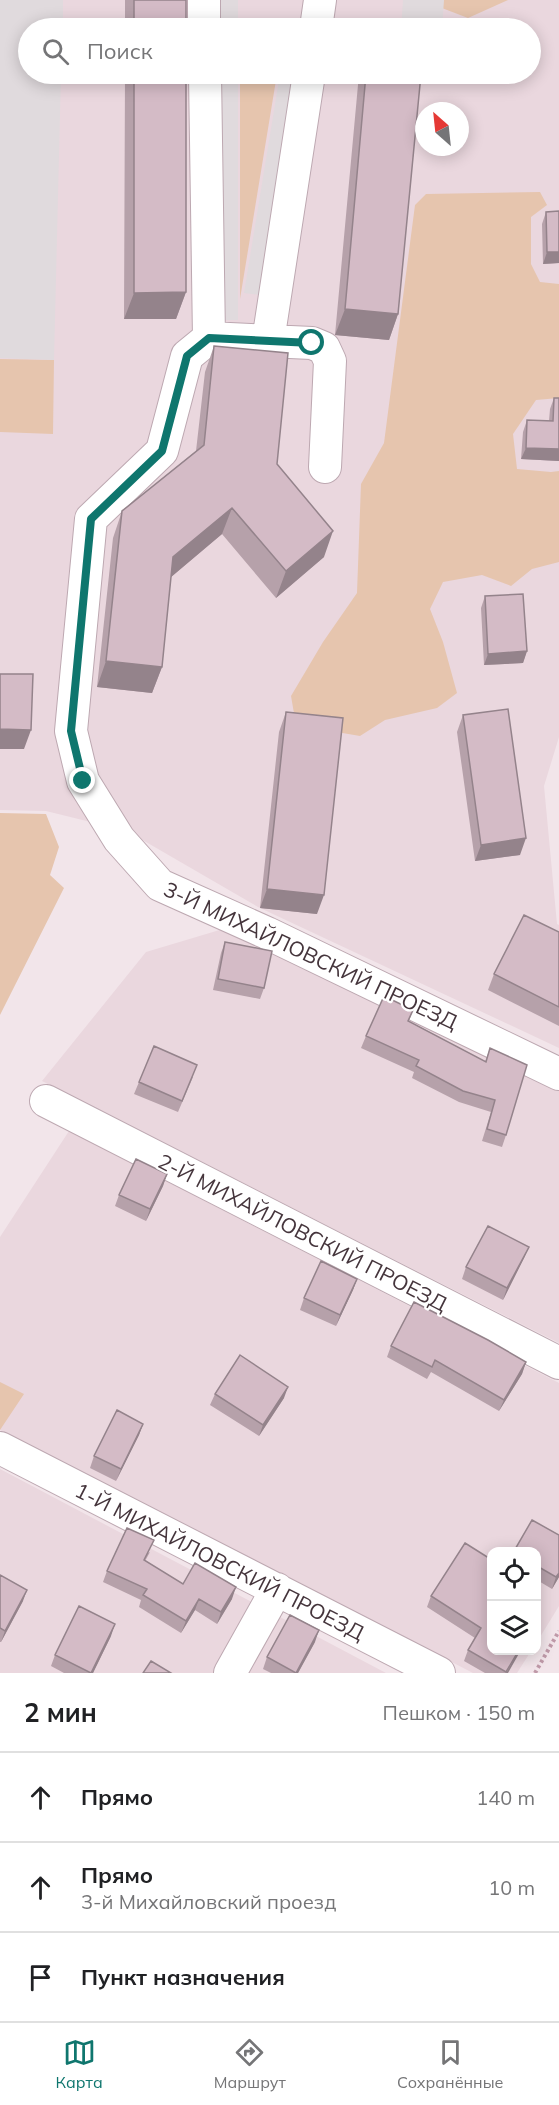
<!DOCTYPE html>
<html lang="ru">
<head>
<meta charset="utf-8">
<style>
	body { margin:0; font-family:Mulish,sans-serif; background:#f6f6f6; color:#202124 }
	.controls { position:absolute; right:18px; bottom:18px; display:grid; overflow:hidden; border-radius:12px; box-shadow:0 3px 15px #0003 }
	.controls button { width:54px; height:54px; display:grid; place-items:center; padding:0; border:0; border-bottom:2px solid #e0e0e0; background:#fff; color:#202124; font:30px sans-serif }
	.compass { position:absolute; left:415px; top:102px; width:54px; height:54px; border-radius:50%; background:#fff; box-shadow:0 3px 15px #0003; rotate:333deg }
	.stop { position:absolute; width:18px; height:18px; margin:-14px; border:4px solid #0f766e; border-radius:50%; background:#fff }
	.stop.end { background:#0f766e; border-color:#fff; box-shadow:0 2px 6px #0008 }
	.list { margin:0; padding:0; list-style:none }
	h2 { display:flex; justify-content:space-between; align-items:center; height:78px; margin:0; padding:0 24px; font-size:26px }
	h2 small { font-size:20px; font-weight:400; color:#757577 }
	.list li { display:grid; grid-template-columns:39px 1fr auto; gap:18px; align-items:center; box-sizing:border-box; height:90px; padding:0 24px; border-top:2px solid #e0e0e0 }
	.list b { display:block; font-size:22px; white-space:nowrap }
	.list p { margin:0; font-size:20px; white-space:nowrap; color:#757577 }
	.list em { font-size:20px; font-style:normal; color:#757577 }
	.icon { flex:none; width:33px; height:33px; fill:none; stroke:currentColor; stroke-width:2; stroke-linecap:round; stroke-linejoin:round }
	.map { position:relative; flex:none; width:559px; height:1673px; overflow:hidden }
	.search { position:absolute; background:#fff; box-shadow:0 3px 15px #0003; left:18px; right:18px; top:18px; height:66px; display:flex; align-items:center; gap:15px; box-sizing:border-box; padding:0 21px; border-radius:33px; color:#757577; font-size:22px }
	.sheet { height:348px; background:#fff }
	nav { display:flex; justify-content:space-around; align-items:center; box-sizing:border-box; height:84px; border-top:2px solid #e0e0e0; background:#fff; font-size:16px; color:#757577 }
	nav a { display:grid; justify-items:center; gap:3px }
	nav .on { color:#0f766e }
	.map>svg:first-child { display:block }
	.residential { fill:#ead7de; fill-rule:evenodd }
	.green { fill:#e6c5ae }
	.parking { fill:#e0dadd }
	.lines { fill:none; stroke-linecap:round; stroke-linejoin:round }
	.minor-casing { stroke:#bda8b1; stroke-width:34 }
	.path { stroke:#bf99a8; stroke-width:4; stroke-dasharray:3 3; stroke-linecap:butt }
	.minor { stroke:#fff; stroke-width:32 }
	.wall { fill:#b6a1aa }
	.shaded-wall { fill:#94838b }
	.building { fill:#d4bbc6; stroke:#94838b; stroke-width:1.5 }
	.route { stroke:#0f766e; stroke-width:8 }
	.labels { text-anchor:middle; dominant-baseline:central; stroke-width:4.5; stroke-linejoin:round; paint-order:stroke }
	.street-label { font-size:21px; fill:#45353c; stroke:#fff }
</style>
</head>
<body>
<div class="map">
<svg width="559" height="1673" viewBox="0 0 559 1673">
	<rect width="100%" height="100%" fill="#f2e5ea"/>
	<!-- residential -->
	<path class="residential" d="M0,0h559v737l-15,49 13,138 2,1v123l-301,-141 -131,-76 -81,-20 -46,-1zM28,28h502v46h-502zM424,111h36v36h-36z
		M233,926l326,158v259l-517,-262 104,-129z
		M69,1131l490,252v223l-22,36 -1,-90h-44v98l39,1 -14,22h-44l-473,-243v-193z
		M0,1469l386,204h-386z"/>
	<!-- green -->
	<path class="green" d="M432,0h76l-40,18 -34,-13z
		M240,74h37l-37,225z
		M540,192l7,13 -16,12v47l9,18 19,2v114l-23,2 -23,34 4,35 34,3 8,-1v91l-27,7 -21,17 -29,-11 -39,7 -13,27 13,33 14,51 -20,15 -52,12 -25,16 -64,-11 -5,-29 32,-54 34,-49 4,-109 23,-41 31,-238 11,-11z
		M0,359l54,1 -1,74 -53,-2z
		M0,813l46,1 13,33 -9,28 14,13 -64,127z
		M0,1382l24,12 -24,36z"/>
	<!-- parking -->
	<path class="parking" d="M0,0h63v28h-35v46h33l-7,286 -54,-2z
		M218,0h20v28h-20z
		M403,0h41l-2,28h-41z
		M218,74h20v246h-21z
		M280,74h17l-36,221 -17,-2z"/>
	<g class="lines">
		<defs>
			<path id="minor" d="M204,0v28
				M316,28l4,-28
				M205,74l4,264
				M309,74l-41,267 -59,-3 -22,18 -25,95 -71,68 -20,212 12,50 36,58 41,46 107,48 292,141
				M268,341l44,2 12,5 6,13 -5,106
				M46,1101l513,262
				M0,1448l439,225
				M230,1673l47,-84"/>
		</defs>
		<!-- minor casing -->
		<use href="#minor" class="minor-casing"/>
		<!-- path -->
		<path class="path" d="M535,1673l24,-42"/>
		<!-- minor -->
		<use href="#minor" class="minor"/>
	</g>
	<!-- wall -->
	<path class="wall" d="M125,0h61v28h-61z
		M125,74h61v218l-10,27h-52z
		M359,74h62l-23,240 -9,26 -54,-5z
		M546,212l13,51 -16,1 -1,-40z
		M214,346l63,118 47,93 -48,41 -54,-64 -51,43 -9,90 -10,26 -55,-6 16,-149 9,-27 74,-60 9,-79z
		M554,398l5,63 -38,-2 2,-27 4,-12 22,1 1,-12z
		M485,596l42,55 -4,12 -39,2 -3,-57z
		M286,712l31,202 -57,-6 19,-176z
		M463,715l57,140 -45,6 -18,-129z
		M559,932v94l-71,-36 6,-16z
		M225,942l39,46 -4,11 -47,-9 8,-37z
		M413,1010l-4,11 76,41 5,-14 16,87 -4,12 -20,-6 9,-29 -32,-10 -47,-24 2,-6 -53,-24 5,-12z
		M193,1077l-15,35 -44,-18 5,-12z
		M167,1174l-4,12 -17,35 -31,-15 4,-11z
		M529,1247l-5,11 -21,42 -41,-21 4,-12z
		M357,1279l-4,11 -17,36 -36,-16 4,-12z
		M391,1346l135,16 -4,12 -23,37 -68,-39 -4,7 -40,-22z
		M215,1394l69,4 -25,38 -49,-31z
		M143,1424l-4,11 -23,46 -26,-13 4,-12z
		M559,1535v42l-7,12 -15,-9v-29z
		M150,1552l-5,9 38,23 49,15 -15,25 -22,-14 -14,23 -42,-26 2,-7 -38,-18 4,-11z
		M492,1560v90l16,23h-23l-21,-12 4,-11 7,-12 -48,-31 4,-11z
		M0,1575l23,26 -22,41h-1z
		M111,1636l-18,37h-29l-13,-7 4,-11z
		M315,1642l-17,31h-27l-8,-4 4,-12z"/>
	<!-- shaded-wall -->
	<path class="shaded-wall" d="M547,252h12v11l-16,1z
		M186,292l-10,27h-52l10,-26z
		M345,309l53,5 -9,26 -54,-5z
		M526,448l33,1v12l-38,-2z
		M232,508l-10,26 -58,49 9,-26z
		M333,531l-9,26 -48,41 10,-27z
		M527,651l-4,12 -39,2 4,-11z
		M106,661l56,6 -10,26 -55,-6z
		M0,729l31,1 -7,19h-24z
		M526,838l-6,17 -45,6 6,-16z
		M267,889l57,6 -7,19 -57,-6z
		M167,1174l-4,12 -17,35 4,-12z
		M529,1247l-5,11 -21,42 4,-12z
		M357,1279l-4,11 -17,36 4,-11z
		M526,1362l-4,12 -23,37 5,-11z
		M288,1387l-4,11 -25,38 4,-11z
		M143,1424l-4,11 -23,46 5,-12z
		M559,1573v4l-7,12 4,-12z
		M236,1587l-4,12 -15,25 4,-12z
		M27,1590l-4,11 -22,41 4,-11z
		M199,1599l-4,11 -14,23 5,-12z
		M115,1624l-4,12 -18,37h-2z
		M319,1630l-4,12 -17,31h-2z
		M519,1650h2l-13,23h-2z"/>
	<!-- building -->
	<path class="building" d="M134,0h52v28h-52z
		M371,20l54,5v3h-54z
		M134,74h52v218l-52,1z
		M366,74h55l-23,240 -53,-5z
		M559,211v41h-12l-1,-40z
		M214,346l74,7 -11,111 56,67 -47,40 -54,-63 -59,49 -11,110 -56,-6 16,-150 82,-66z
		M554,398h5v51l-33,-1 1,-28 26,1z
		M523,594l4,57 -39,3 -3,-58z
		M0,674h33l-2,56 -31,-1z
		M508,709l18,129 -45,7 -18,-130z
		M286,712l57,6 -19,177 -57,-6z
		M524,915l35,17v75l-65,-33z
		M225,942l47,9 -8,37 -46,-9z
		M384,996l29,14 -5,11 78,41 4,-14 37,17 -21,70 -19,-6 8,-29 -32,-9 -47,-25 3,-6 -53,-24z
		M154,1046l43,19 -15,36 -43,-19z
		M136,1159l31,15 -17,35 -31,-14z
		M488,1226l41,21 -22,41 -41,-21z
		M321,1261l36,18 -17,36 -36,-17z
		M414,1302l74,38 38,22 -22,38 -69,-40 -3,7 -41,-21z
		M240,1355l48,32 -25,38 -48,-31z
		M117,1410l26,14 -22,45 -27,-13z
		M532,1520l27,15v38l-3,4 -19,-11v-15h-23z
		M127,1528l27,12 -10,20 39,24 12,-21 41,24 -15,25 -22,-13 -13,22 -43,-26 4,-6 -40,-18z
		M465,1543l27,17v90h27l-13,22 -38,-22 13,-22 -50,-32z
		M0,1575l27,15 -22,41 -5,-3z
		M79,1606l36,18 -24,49 -36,-18z
		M290,1615l29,15 -23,43 -29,-16z
		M151,1661l20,12h-28z"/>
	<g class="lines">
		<!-- route -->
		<path class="route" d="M83,781l-12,-50 20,-212 71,-68 25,-95 22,-18 103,5"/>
	</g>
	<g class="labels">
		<!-- street labels -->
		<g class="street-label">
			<text transform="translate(311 955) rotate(25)">3-Й МИХАЙЛОВСКИЙ ПРОЕЗД</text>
			<text transform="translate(303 1232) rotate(27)">2-Й МИХАЙЛОВСКИЙ ПРОЕЗД</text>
			<text transform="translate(220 1561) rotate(27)">1-Й МИХАЙЛОВСКИЙ ПРОЕЗД</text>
		</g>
	</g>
</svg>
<div class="controls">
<button><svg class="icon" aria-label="locate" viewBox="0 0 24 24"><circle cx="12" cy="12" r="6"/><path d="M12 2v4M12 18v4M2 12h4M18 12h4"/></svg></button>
<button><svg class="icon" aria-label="layers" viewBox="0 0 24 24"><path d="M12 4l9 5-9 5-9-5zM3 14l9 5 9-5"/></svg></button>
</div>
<svg class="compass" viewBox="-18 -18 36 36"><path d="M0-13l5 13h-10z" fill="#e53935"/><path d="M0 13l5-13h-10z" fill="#757577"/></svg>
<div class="stop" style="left:312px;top:343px"></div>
<div class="stop end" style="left:83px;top:781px"></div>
<div class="search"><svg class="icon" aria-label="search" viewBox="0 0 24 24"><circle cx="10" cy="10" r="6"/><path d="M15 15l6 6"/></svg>Поиск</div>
</div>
<section class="sheet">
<h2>2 мин<small>Пешком · 150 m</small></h2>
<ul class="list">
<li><svg class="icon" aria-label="ahead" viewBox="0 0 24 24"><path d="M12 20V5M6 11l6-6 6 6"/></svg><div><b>Прямо</b></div><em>140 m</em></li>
<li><svg class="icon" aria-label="ahead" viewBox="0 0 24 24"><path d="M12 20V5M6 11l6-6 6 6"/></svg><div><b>Прямо</b><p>3-й Михайловский проезд</p></div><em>10 m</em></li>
<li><svg class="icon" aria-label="arrive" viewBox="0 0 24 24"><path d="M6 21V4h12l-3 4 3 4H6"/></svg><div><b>Пункт назначения</b></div></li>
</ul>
</section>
<nav>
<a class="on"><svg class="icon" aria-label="map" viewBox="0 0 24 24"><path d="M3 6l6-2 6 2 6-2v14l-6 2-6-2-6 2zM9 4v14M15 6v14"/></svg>Карта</a>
<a><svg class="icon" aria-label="directions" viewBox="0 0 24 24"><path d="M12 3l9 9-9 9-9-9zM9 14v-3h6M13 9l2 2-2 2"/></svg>Маршрут</a>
<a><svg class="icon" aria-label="saved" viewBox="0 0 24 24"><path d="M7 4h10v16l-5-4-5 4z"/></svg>Сохранённые</a>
</nav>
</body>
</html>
